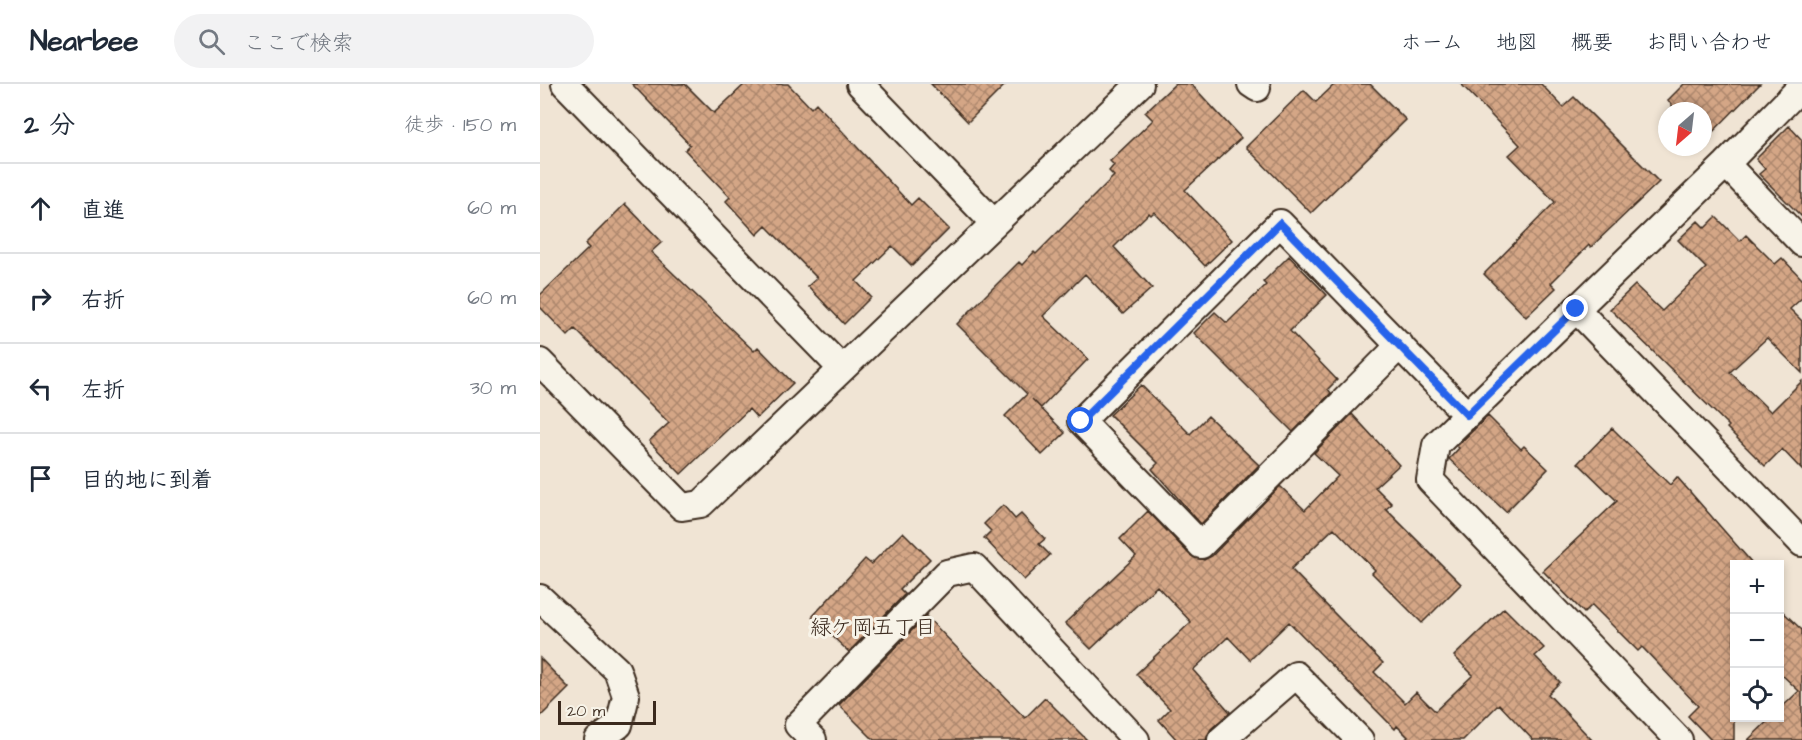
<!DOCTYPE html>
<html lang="ja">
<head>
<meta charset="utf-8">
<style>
	body { margin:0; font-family:"Architects Daughter","Klee One",sans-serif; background:#f2f2f3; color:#1f2937 }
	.controls { position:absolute; right:18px; bottom:18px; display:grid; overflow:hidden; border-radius:0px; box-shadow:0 3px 9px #0003 }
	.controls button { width:54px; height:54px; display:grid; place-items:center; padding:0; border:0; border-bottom:2px solid #e0e1e3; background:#fff; color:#1f2937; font:30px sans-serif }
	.compass { position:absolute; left:1118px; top:18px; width:54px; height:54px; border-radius:50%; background:#fff; box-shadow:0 3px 9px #0003; rotate:208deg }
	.scale { position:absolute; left:18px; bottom:15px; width:98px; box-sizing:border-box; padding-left:6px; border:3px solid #3b2a1e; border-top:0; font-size:16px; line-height:21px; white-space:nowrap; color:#3b2a1e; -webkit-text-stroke:4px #f7f3e8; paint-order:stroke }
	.stop { position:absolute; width:18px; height:18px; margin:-14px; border:4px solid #2563eb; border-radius:50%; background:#fff }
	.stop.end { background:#2563eb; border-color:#fff; box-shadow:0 2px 6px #0008 }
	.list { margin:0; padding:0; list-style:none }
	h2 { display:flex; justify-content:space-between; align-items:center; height:78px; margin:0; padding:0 24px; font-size:26px }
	h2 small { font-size:20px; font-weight:400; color:#747a83 }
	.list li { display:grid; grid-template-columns:39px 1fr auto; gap:18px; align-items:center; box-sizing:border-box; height:90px; padding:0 24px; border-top:2px solid #e0e1e3 }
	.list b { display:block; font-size:22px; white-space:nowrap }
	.list em { font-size:20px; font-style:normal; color:#747a83 }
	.icon { flex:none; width:33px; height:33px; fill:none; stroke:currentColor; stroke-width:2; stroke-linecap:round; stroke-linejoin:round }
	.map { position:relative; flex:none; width:1262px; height:656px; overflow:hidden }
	header { display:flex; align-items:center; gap:36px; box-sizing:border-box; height:84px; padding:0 30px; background:#fff; border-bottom:2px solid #e0e1e3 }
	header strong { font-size:28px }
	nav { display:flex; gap:33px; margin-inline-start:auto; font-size:21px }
	.search { width:420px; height:54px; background:#f2f2f3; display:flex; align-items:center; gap:15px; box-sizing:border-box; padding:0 21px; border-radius:33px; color:#747a83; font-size:22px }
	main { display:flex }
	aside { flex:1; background:#fff }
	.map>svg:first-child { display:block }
	.building { fill:url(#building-cross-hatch); stroke:#3b2a1e; stroke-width:1.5 }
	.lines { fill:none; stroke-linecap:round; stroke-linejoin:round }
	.minor-casing { stroke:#3b2a1e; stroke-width:30 }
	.minor { stroke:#f7f3e8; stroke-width:26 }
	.route { stroke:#2563eb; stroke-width:8 }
	.labels { text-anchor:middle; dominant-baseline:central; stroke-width:6; stroke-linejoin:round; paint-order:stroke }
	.neighbourhood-label { font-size:21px; fill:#3b2a1e; stroke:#f7f3e8 }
</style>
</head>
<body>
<header>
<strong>Nearbee</strong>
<div class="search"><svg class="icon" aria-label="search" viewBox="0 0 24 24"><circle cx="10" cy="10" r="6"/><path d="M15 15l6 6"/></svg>ここで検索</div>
<nav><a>ホーム</a><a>地図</a><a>概要</a><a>お問い合わせ</a></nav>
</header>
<main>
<aside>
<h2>2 分<small>徒歩 · 150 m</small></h2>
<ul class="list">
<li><svg class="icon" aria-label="ahead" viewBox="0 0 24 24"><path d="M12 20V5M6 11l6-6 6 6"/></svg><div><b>直進</b></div><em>60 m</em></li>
<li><svg class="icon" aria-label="right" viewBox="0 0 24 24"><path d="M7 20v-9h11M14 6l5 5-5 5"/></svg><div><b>右折</b></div><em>60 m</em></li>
<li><svg class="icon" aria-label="left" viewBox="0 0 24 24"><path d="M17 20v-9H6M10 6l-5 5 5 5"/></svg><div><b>左折</b></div><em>30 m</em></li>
<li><svg class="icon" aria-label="arrive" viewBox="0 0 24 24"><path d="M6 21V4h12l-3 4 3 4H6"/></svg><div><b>目的地に到着</b></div></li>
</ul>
</aside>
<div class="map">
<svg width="1262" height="656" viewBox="0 0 1262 656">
	<defs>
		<pattern id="building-cross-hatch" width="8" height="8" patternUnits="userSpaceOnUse" patternTransform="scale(1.5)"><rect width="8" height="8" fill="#d4a686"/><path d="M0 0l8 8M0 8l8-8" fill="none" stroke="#ad876d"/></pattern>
	</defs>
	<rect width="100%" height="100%" fill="#f0e4d4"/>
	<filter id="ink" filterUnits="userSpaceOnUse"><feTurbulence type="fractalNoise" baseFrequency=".0167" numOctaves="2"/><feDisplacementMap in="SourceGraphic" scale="12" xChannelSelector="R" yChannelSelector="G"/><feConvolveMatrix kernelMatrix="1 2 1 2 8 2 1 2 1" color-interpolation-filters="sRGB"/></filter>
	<g filter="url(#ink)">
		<!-- building -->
		<path class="building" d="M92,0h53l29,29 31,-29h43l23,24 5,-5 95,102 7,-7 31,31 -37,37 -20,-20 -36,35 15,16 -27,27 -36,-38 9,-8 -51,-52 -9,9 -31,-34 4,-4 -45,-47 5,-5z
			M391,0h75l-38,38z
			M635,0h16l50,54 -56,52 47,50 -27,26 -51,-54 -3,3 -2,-2 -35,34 38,41 -29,26 -38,-40 -42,42 45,43 -47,49 -9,-9 33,34 -23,22 -37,-39 22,-22 -70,-70 62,-62 3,3 12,-13 2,2 78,-78 -5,-5 5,-6 -4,-4 43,-41 -8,-8z
			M795,0h35l36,36 -95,93 -65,-66 58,-57 12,12z
			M921,0h80l22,23 11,-10 85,85 -68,65 -2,-2 -38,38 5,5 -30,29 -42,-43 71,-72 -46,-47 11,-10z
			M1144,0h76l-57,58v-31h-27l-8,-11z
			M1249,42l13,14v77l-43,-43 6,-5 -9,-10z
			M85,120l37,38 -11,10 103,99 4,-4 35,36 -36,35 -8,-9 -68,65 -32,-33 20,-18 -94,-94 -7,7 -28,-29v-12l49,-47 -4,-4z
			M1176,133l24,24 6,-6 29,29 7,-6 20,21v19l-12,11 12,12v52l-35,-35 -37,34 41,40 31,-31v89l-20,-21 -17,17 -38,-38 2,-2 -119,-117 25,-24 27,26 44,-43 -28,-28 20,-19 7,7z
			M749,172l38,39 -37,36 47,49 -9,9 3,4 -38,39 -99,-99 21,-21 12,11 39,-38 -3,-3z
			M601,301l49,49 18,-18 51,49 -58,59 -49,-55 6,-6 -48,-48z
			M812,330l47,51 -24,22 17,17 -6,5 75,75 -39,39 -50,-50 3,-3 -41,-42 -43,41 92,94 -9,9 31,31 11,-11 19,19 38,-36 -19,-19 50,-48 40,40 -9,8 25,26 -12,12 44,46h-59l-34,-36 -36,36h-58l3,-3 -11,-11 -2,3 -106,-107 -39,38 -22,-23 -35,33 37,42 -19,17 -5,11h-29l-18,-20 11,-11 -34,-35 55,-52 -34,-36 -66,63 -26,-26 71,-67 -16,-17 28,-28 42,44 14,5 8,-4 68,-70 25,24 33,-34 -24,-23z
			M948,332l33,33 3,-3 24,23 -42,43 -57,-53 10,-11 -2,-2z
			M1072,344l58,57 7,-8 76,87h-19v176h-23l-23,-24 10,-10 -56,-59 -4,4 -46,-46 -8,8 -41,-42 74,-70 -39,-38z
			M463,421l12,14 6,-5 24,25 -6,5 11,11 -26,25 -40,-42 7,-7 -7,-7z
			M363,448l27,27 -30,30 5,5 -56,58 -37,-35 53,-58 6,5z
			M1239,524l23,22v110h-54l24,-23h7v-7l20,-19 -20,-19z
			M386,532l99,102 20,-20 42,42h-213l-35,-35z
			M0,574l29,30 -29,29z"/>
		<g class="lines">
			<defs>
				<path id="minor" d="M25,0l277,285
					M320,0l133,138
					M711,0l6,4
					M1186,80l76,79
					M1036,225l226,234
					M860,261l-199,200 -120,-124 199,-198 187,192
					M0,278l142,145 19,-3 439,-420
					M0,514l77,72 9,26 -7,29 -21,15
					M273,656l-15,-15 149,-152 27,-6 162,173
					M681,656l75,-65 64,65
					M1139,656l-249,-260 6,-35 290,-281 76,-78"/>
			</defs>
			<!-- minor casing -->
			<use href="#minor" class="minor-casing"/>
			<!-- minor -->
			<use href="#minor" class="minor"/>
		</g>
	</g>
	<g class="lines" filter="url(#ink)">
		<!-- route -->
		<path class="route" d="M541,337l199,-198 187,192 109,-106"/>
	</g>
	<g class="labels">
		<!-- neighbourhood labels -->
		<g class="neighbourhood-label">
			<text x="333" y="543">緑ケ岡五丁目</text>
		</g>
	</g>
</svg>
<div class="controls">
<button>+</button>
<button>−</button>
<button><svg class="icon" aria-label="locate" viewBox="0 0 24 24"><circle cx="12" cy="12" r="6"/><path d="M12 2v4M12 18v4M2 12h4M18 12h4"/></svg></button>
</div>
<svg class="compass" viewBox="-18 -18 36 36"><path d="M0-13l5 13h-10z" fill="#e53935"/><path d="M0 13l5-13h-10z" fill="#747a83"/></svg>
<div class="scale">20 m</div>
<div class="stop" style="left:541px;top:337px"></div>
<div class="stop end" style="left:1036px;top:225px"></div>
</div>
</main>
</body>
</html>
